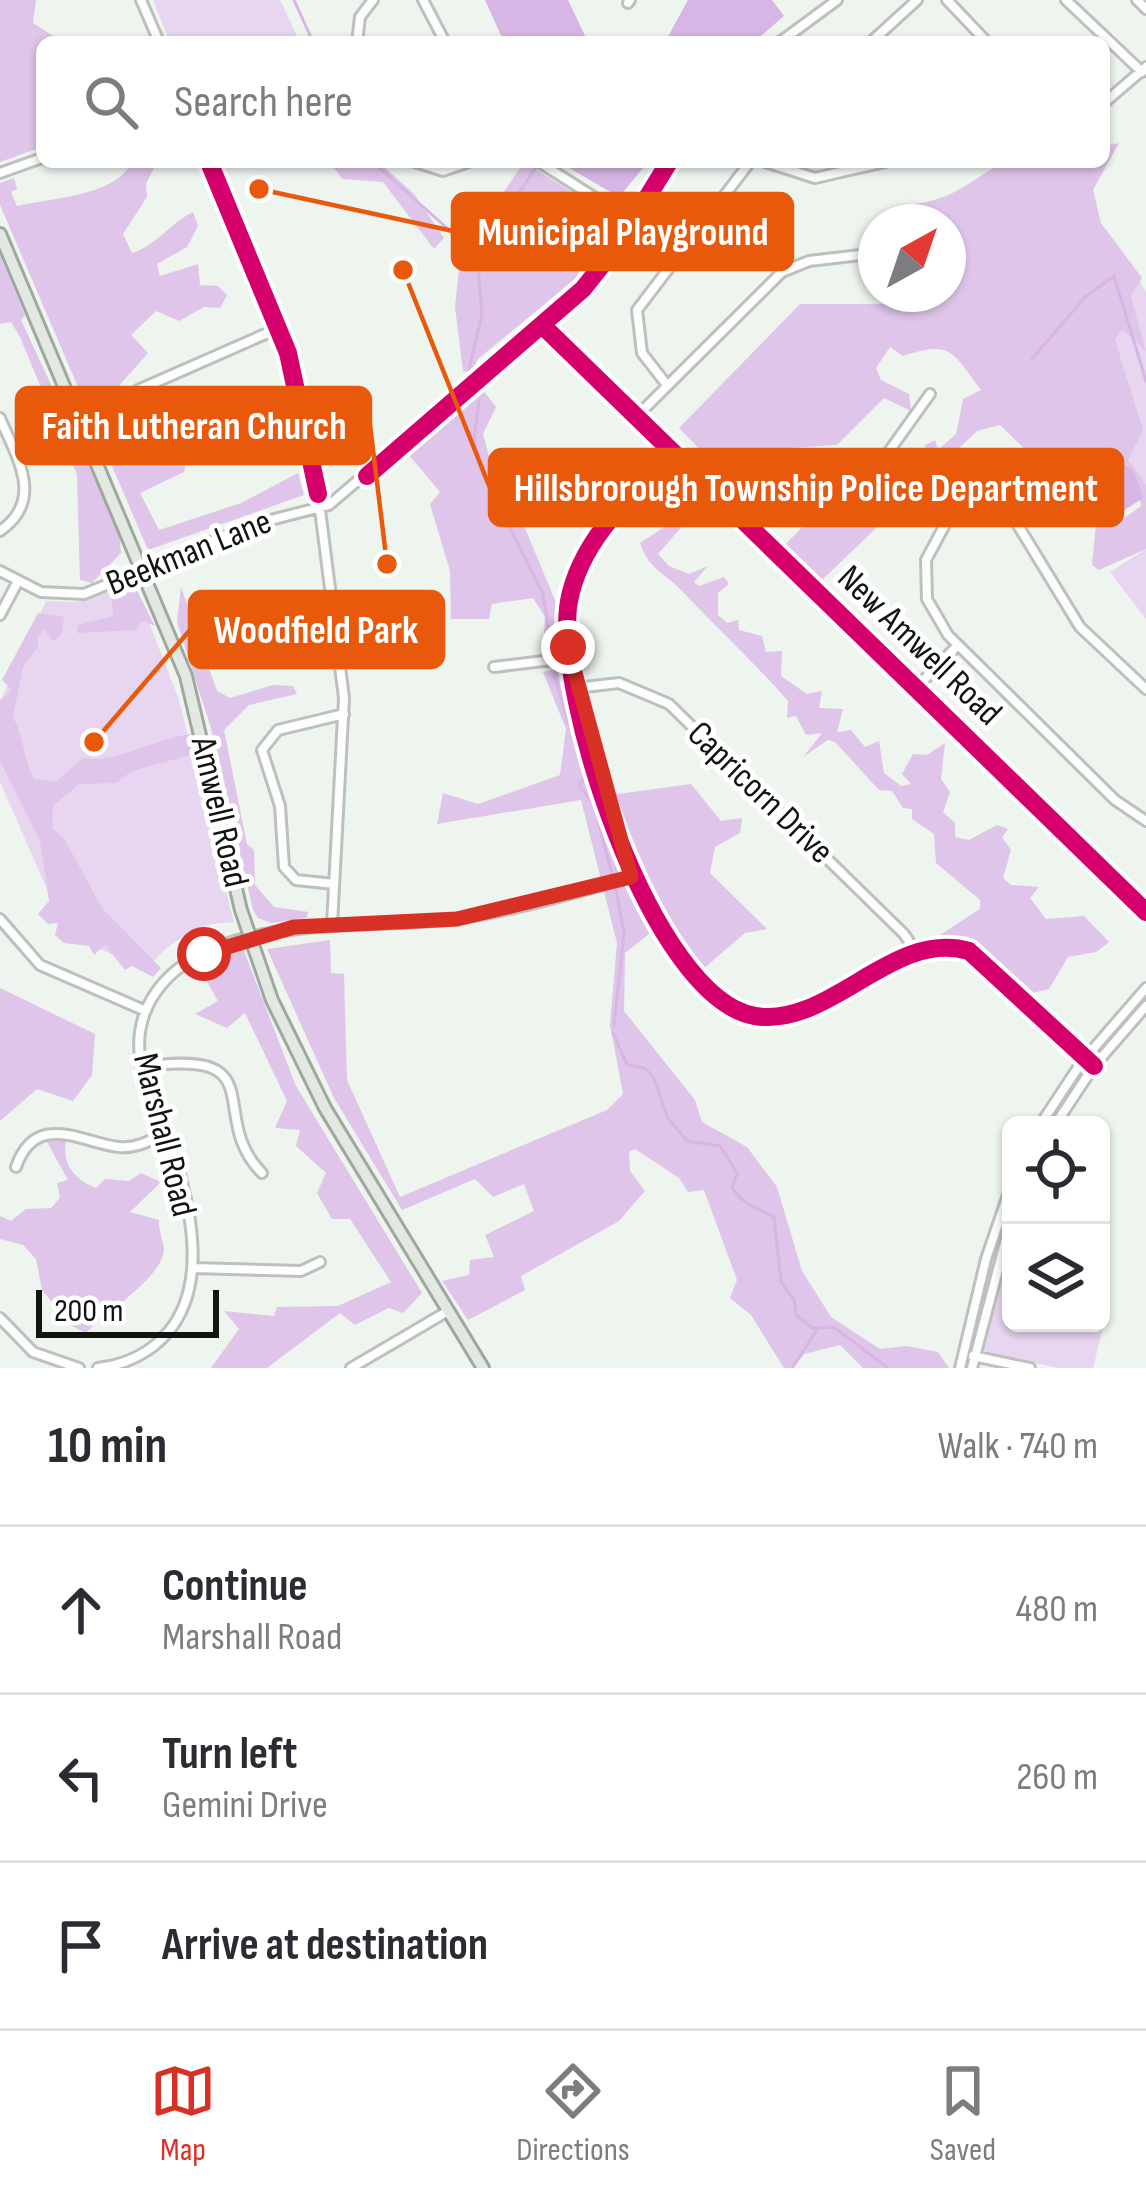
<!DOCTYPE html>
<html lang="en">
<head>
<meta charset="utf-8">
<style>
	body { margin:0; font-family:"Sofia Sans Condensed",sans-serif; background:#f7f7f7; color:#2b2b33 }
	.controls { position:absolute; right:36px; bottom:36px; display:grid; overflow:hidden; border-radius:18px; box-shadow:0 3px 9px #0004 }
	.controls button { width:108px; height:108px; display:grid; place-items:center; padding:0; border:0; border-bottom:3px solid #e1e1e2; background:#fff; color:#2b2b33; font:60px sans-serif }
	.compass { position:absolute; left:858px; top:204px; width:108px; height:108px; border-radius:50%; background:#fff; box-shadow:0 3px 9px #0004; rotate:40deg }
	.scale { position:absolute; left:36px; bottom:30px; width:183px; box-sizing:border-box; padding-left:12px; border:6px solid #111511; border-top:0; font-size:33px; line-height:42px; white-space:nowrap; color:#111511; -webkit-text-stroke:9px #fff; paint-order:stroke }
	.stop { position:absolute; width:36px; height:36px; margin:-27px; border:9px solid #d93025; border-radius:50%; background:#fff }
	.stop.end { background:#d93025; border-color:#fff; box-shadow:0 3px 12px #0008 }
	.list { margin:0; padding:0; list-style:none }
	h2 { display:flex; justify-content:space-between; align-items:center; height:156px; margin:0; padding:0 48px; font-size:51px }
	h2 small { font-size:39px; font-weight:400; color:#7c7c81 }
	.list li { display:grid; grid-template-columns:78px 1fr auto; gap:36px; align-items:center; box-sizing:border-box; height:168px; padding:0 48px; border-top:3px solid #e1e1e2 }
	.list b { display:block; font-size:45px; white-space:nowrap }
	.list p { margin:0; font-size:39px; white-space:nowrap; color:#7c7c81 }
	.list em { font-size:39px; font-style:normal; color:#7c7c81 }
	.icon { flex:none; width:66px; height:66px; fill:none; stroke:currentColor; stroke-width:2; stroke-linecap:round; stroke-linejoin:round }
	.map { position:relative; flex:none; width:1146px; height:1368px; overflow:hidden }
	.search { position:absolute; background:#fff; box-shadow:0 3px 9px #0004; left:36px; right:36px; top:36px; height:132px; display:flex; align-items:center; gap:30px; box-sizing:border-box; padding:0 42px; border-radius:18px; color:#7c7c81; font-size:45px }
	.sheet { height:660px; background:#fff }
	nav { display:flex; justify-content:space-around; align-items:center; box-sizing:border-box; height:168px; border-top:3px solid #e1e1e2; background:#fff; font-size:33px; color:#7c7c81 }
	nav a { display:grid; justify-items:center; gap:6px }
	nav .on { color:#d93025 }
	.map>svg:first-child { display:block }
	.green { fill:#e8d5f0 }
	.forest { fill:#dfc5e9 }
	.water { fill:#d7b5e4 }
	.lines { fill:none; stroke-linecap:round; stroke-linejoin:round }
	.stream { stroke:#d7b5e4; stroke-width:3 }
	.minor-casing { stroke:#bdc1bd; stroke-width:14 }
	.major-casing { stroke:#9ea89e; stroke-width:16 }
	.minor { stroke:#fcfdfc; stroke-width:8 }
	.major { stroke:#e4e8e3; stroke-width:10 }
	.cycleway-casing { stroke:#fff; stroke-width:26 }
	.cycleway { stroke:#d6006c; stroke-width:18 }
	.route { stroke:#d93025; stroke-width:15 }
	.labels { text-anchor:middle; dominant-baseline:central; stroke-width:10; stroke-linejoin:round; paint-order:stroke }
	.street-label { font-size:36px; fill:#111511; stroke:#fff }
	.leader { fill:none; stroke:#e8590c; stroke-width:4.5 }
	.callout-dot { fill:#e8590c; stroke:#fff; stroke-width:4.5 }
	.callout { fill:#e8590c; stroke:#e8590c; stroke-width:4.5 }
	.callout-label { font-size:39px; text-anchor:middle; font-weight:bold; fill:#fff }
</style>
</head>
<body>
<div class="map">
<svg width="1146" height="1368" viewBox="0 0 1146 1368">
	<rect width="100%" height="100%" fill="#eef4ee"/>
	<!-- green -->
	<path class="green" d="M153,0h127l20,42h-130z
		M1140,281l6,11v192l-18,-24 -13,-120 6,-12 24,21 -14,-53z
		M1146,549v70l-36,-47z
		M134,584l45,116 55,223c-31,-5 -72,23 -88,48l-78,-38 -25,-21 11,-7 -54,-123v-80l46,-101 30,1z
		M998,1283l13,4v36h90v-9l5,1 -13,53h-34l-78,-16z"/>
	<!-- forest -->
	<path class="forest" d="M0,0h36l-3,23 30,19h-21v105l-42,15z
		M1119,143l-26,47 8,33 41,55 -11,18 15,55 -24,-22 -7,11 28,90 -15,30 18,24v65l-47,21 -7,-5 4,-41 17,2 28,-20 -7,-35 -8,-7 -66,19 -60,-58 -23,6 -157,151 -36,-36 22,-23 70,-9 50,-53 -1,-16 10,-5 3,10 18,-16 7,-35 18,-9c-29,-38 -29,-50 -78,-34l-13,-9 -14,21 5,12 28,14 2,17 -27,-13 -47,47 -64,4 -18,16 -34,6 -42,-43 121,-124h92l11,-10h45v-72h-46l-6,-15c50,-7 54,-11 94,-37 27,-18 83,-8 114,-8v-16z
		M132,162h50l-28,6 -8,16 1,13 -24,37 9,19c24,-7 38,-30 61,-41l5,14 -11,21 -30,17 3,12 38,-12 2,21 18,1 9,9 -7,13 -16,-1 -25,14 -23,-10 -25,24 17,18 -37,42 -18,6 22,49 50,-13 25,3 -6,32 -44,21 19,37 82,-27 57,-30 6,22 -156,55 -148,-345v-22l14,-5 3,11 -6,3 6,14c34,-8 99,-10 115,-44z
		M330,162h49l35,32 30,44 -10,11 -51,-67 -41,-3z
		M524,162l94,59 -43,58 -97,80 -6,13 -9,-1 -8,-64 5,-46 21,-17 -28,-27 46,-18z
		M0,255l25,60 -4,5 98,211 2,22 -29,30 -12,-3 -3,-105 -57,-138 -9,-15 -11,2z
		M482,389l14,18 -13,27 15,56 24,31 38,91 -9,40 -8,-2 2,-33 -12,-19 -41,6 -3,15h-38l-1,-48 -20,-67 10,-12 -32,-38z
		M684,514l1,9 -27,31 11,12 20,8 19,-8 -14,16 5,4 25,-9 5,7 -11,9v22l9,8 11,-3 1,10 23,6 4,16 16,-1 -1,25 26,18 15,-3 -3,17 24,1 -6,23 14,-2 14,17 14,-6 5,32 17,13 10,-2 -9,-10 11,-20 14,1 18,-12 -4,36 9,13 -7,20 12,11v14l14,3 28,-15 11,4 -6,8 9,13 -8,28 8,7 28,2 -9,11 16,21 38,-3 25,26 -13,10 -28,5 -19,32 -17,4c-29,-26 -52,-48 -92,-58l40,-26v-9l-44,-37 -2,-29 -22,-15v-10l-9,-1 -11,-17 -13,-1 -44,-48 -7,-2 -25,17 19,-24 -16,2 -10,-19 -9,2 1,-17c-35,-40 -74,-76 -106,-110 -18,-19 -33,-21 -42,-48z
		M134,585l21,41 -13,-5 -6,9 -59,3 1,-8 35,-9 -2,-22z
		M181,587l36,104 13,7 43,-13 20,1 4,8 -48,11 -25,25 23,114 7,6 1,35 19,22 34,5 -1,6 -36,5 -13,-5 -5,-8 -43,-185 -33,-103z
		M38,613l26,4 -3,18 -8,6 -9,-12 -6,8v10l-15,20 -10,50c11,21 10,40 21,62l21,3 29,-24c28,7 77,-22 109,-24l5,19 -66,18 -16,12 -37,1 -26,22 -1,22 13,12 37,68 59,60 -8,9 -21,-11 -7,4 -20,-25 -11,10 -5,-9 -25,-3 -9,-8 3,-12 -10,1 -10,-10 11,-13 -9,-61 -40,-79v-61l12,-10 -10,-10z
		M562,668l34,129 95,-13 30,37 21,-3 -2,15 -25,14 -5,26 57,56 -22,4 -43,37 -39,-47 -38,30 -1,58 71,89 7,22 45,25 30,40 25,84 29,46 49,32 27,-3 31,6 11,16h-86l-23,-23 -36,9 -11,14h-9l-33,-53 -21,-17 7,-18 -33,-90 -16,2 -9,-14 -44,-29 -6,3 1,19 15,20 -26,30 -98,55 4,14 -57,30 -26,-39 27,-6 1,-15 24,-3 -9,-22 49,-24 -10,-27 -31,13 -18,-18 -73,31 -68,-112 -67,-149 63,-9 1,33 13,1 3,106 53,117 207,-87 16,-16 -13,-69 7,-82 -36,-143 -144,24 6,-31 35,11 82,-29 6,-46 -23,-57z
		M242,946l54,140 126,207 -19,20 -14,-5 -34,17 -15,-12 -73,55h-56l28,-39 -15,-18 50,5 3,-9 61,-1 53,-24 -41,-63h-18l-15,-26 9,-20 -30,-27 4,-16 -25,-2 12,-27 -42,-88 -18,15 -32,-14 23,-13 -22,-39z
		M0,988l95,46 -3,41 -19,26 -36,-12 -37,32z
		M56,1137l11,1c-7,24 7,42 29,50l9,-9 24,2 12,-8 20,9 -31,30 29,8c-1,10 4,19 5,28 0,30 -61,65 -78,85l-14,-7 -30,-36 -6,-31 -13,-14 -23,-6v-23l11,5 15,-12 25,-1 9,-10 -3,-15 11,-3 -21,-38z"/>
	<!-- water -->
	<path class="water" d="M485,0h83l20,42h-84z
		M688,0h84l12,16 -30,26h-89z
		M559,162h89l-29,35z
		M1123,462l11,9 9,27 -29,19 -17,-16 10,-34z"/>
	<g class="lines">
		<!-- stream -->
		<path class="stream" d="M294,0l19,42
			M373,162l103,92
			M1032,359l53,-62 29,-21 32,105
			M469,370l13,-56 -5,-59 58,-86
			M479,401l-5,36 7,34 62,123 9,58
			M554,674l31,104 -6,7 15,21 18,68
			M614,1026l10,-93 -8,-43
			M613,1033l14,32 17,3 9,8 15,42 19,23 33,5 17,27 -5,15c13,18 25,20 42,29l7,65 13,18 2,15 16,13 22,-1 54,41
			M792,1368l25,-38"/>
		<defs>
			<path id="minor" d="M141,0l18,42
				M423,0l22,42
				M947,0l40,42
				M1066,0l76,72
				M1137,0l9,9
				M628,3l2,-3
				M357,42l3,-25 13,-17
				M780,42l57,-42
				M871,42l46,-42
				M1104,103l42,-36
				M209,162l79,191 30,141 26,204 -12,227
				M415,162l28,9 26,-9
				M539,162l94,60
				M765,162l50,16 70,-16
				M0,173l42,-15
				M543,326l603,586
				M667,385l-25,-32 -5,-43 113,-148
				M138,390l141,-62
				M636,417l146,-145 27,-11 60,-7
				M0,418c17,40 45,82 0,113
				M674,454c-43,42 -93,84 -105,147 -16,88 82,398 186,415 76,12 137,-87 214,-65l125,115
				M969,503l6,-23 10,-7 8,7 4,22
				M749,528l43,-41 62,-6 21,-10 55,-77
				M0,571l41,21 43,2 171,-70 74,-19 254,-216 35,-44 51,-83
				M0,615l17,-32
				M494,667l75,-9
				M576,688l43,-5 50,21 235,230 13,19
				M915,689l43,-44
				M1146,689l-66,-62 -72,-118 -30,-8 -30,18 -22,41 1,39 21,36 167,165 31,21
				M334,884l-38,-4 -12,-13 -4,-61 -18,-56 16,-20 66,-16
				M0,919l40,46 106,46
				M141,1067c136,-20 64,49 121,106
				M1040,1125l41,-62 65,-75
				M1055,1125l39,-59 52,-60
				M16,1167c20,-57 66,-24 103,-20 17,2 32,-7 47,-14
				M194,1268l107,3 19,-9
				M0,1318l33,34 46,16
				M973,1356l57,12
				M98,1368c27,-3 53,-15 71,-37 40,-49 21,-127 3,-183 -15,-47 -47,-87 -26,-138 44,-102 219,-79 308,-91 60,-8 119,-26 177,-42
				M351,1368l97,-57
				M960,1368l26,-109 25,-73
				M972,1368l39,-148"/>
			<path id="major" d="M0,234l186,442 55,234 31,90 53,108 158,260"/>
		</defs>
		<!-- minor casing -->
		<use href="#minor" class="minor-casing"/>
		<!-- major casing -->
		<use href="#major" class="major-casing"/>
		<!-- minor -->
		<use href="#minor" class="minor"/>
		<!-- major -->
		<use href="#major" class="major"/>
		<defs>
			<path id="cycleway" d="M209,162l79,191 30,141
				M543,326l603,586
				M674,454c-43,42 -93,84 -105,147 -16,88 82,398 186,415 76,12 137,-87 214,-65l125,115
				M367,476l216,-187 35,-44 51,-83"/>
		</defs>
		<!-- cycleway casing -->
		<use href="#cycleway" class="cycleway-casing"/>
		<!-- cycleway -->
		<use href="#cycleway" class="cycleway"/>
	</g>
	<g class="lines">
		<!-- route -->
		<path class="route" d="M204,954l90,-27 163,-8 174,-42 -63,-230"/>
	</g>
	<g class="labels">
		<!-- street labels -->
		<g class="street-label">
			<text transform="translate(189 553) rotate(-22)">Beekman Lane</text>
			<text transform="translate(919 646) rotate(44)">New Amwell Road</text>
			<text transform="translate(760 793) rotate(44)">Capricorn Drive</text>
			<text transform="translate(219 812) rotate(77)">Amwell Road</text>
			<text transform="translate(164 1135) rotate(76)">Marshall Road</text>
		</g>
	</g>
	<!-- callouts -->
	<path class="leader" d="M259 189L453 231M387 564L370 425M403 270L490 488M94 742L190 630"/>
	<g class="callout-dot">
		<circle cx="259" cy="189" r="12"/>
		<circle cx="387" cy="564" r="12"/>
		<circle cx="403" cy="270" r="12"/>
		<circle cx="94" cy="742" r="12"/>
	</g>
	<g class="callout">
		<rect x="453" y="194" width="339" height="75" rx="12"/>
		<rect x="17" y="388" width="353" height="75" rx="12"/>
		<rect x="490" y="450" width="632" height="75" rx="12"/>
		<rect x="190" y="592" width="253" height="75" rx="12"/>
	</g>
	<g class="callout-label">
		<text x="623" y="245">Municipal Playground</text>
		<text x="194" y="439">Faith Lutheran Church</text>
		<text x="806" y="501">Hillsbrorough Township Police Department</text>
		<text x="316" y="643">Woodfield Park</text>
	</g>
</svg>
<div class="controls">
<button><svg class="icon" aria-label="locate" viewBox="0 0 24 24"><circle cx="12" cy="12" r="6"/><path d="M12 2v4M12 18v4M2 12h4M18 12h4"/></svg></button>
<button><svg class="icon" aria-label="layers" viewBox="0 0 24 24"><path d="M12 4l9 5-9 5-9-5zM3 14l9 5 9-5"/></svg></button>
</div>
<svg class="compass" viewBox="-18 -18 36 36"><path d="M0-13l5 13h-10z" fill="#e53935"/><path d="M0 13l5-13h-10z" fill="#7c7c81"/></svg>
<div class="scale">200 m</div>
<div class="stop" style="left:204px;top:954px"></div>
<div class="stop end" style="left:568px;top:647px"></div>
<div class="search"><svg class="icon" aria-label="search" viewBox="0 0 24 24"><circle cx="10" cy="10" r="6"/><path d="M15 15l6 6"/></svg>Search here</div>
</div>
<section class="sheet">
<h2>10 min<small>Walk · 740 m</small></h2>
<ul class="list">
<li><svg class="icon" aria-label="ahead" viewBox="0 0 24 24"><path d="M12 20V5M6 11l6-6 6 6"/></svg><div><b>Continue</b><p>Marshall Road</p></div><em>480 m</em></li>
<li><svg class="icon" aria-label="left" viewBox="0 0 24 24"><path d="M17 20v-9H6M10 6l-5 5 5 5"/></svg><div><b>Turn left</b><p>Gemini Drive</p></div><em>260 m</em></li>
<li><svg class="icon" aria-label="arrive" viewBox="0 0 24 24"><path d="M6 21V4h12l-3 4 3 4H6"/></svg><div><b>Arrive at destination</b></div></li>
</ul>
</section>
<nav>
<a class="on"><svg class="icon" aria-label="map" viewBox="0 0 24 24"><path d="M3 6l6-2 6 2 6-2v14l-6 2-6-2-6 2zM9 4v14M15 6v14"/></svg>Map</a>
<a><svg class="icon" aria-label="directions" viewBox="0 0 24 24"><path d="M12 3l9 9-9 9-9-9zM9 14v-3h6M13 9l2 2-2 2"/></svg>Directions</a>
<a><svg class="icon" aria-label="saved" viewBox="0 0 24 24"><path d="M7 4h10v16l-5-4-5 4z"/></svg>Saved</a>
</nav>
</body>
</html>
